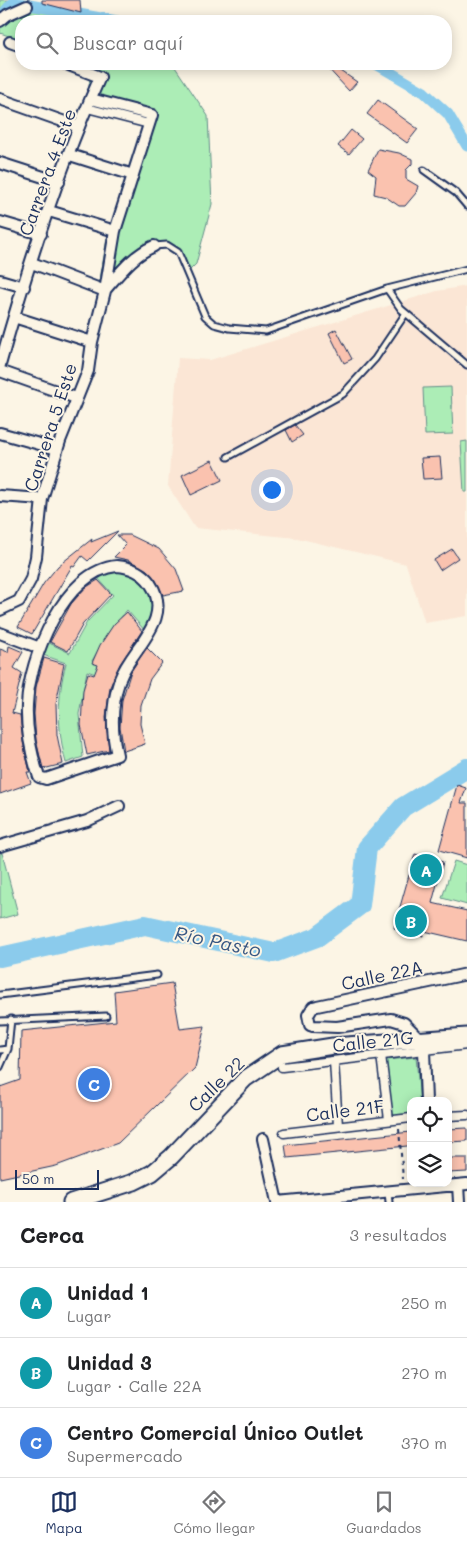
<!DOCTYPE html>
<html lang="es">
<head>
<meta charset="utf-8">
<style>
	body { margin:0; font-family:Mali,sans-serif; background:#f2f2f2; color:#202124 }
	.controls { position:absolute; right:15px; bottom:15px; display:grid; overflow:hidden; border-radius:10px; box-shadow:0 2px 12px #0003 }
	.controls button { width:45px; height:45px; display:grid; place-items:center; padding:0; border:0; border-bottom:1px solid #e0e0e0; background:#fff; color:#202124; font:25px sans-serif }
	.scale { position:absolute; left:15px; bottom:12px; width:84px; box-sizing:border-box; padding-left:5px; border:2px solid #1b2f5e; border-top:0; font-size:14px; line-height:18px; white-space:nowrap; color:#1b2f5e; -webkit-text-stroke:4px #fcf5e5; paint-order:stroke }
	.you { position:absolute; left:271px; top:489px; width:18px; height:18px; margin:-12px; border:4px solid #fff; border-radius:50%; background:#1a73e8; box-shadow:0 0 0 8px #1a73e833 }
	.badge { display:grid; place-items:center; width:32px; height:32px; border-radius:50%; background:#1b2f5e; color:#fff; font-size:16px; font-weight:700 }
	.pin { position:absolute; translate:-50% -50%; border:2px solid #fff; box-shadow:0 1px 5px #0006 }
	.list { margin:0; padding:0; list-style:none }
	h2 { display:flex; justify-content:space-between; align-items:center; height:65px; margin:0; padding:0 20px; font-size:21px }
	h2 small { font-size:16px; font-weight:400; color:#757577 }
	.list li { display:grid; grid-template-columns:32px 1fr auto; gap:15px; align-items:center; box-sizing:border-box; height:70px; padding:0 20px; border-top:1px solid #e0e0e0 }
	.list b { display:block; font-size:19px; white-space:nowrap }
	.list p { margin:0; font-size:16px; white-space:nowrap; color:#757577 }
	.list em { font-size:16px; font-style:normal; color:#757577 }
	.icon { flex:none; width:28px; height:28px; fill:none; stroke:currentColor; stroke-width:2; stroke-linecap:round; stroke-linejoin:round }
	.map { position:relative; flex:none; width:467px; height:1202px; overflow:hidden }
	.search { position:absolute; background:#fff; box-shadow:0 2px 12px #0003; left:15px; right:15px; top:15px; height:55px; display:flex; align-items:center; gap:12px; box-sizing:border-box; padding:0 18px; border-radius:20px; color:#757577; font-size:19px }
	.sheet { height:275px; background:#fff }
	nav { display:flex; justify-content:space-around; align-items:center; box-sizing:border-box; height:70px; border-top:1px solid #e0e0e0; background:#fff; font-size:14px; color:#757577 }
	nav a { display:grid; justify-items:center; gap:2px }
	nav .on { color:#1b2f5e }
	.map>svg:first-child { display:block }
	.built { fill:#fbe6d5 }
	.green { fill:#acedb6; stroke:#648e8a }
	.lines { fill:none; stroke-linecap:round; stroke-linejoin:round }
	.canal { stroke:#8bcbec; stroke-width:11 }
	.river { stroke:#8bcbec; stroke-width:20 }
	.building { fill:#fac2af; stroke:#1b2f5e }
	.service-casing { stroke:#1b2f5e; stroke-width:9 }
	.pedestrian-casing { stroke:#1b2f5e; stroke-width:11 }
	.minor-casing { stroke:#1b2f5e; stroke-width:14 }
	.secondary-casing { stroke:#1b2f5e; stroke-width:19 }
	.path { stroke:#1b2f5e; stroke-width:2; stroke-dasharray:4 4; stroke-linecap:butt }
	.service { stroke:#fcf5e5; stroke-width:5 }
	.pedestrian { stroke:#fcf5e5; stroke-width:8 }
	.minor { stroke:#fcf5e5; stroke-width:10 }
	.secondary { stroke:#fcf5e5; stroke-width:15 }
	.labels { text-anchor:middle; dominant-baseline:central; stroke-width:4; stroke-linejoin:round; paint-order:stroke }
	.street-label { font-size:18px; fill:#1b2f5e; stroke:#fcf5e5 }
	.water-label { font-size:19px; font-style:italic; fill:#375682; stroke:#fcf5e5 }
</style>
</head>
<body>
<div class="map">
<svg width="467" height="1202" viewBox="0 0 467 1202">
	<rect width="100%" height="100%" fill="#fcf5e5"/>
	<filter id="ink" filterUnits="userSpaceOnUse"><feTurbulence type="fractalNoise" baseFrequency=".02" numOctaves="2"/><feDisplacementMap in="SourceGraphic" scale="10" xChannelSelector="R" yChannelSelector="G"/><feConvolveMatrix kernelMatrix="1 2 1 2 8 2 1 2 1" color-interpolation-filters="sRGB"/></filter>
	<g filter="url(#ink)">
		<!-- built -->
		<path class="built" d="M467,286v330l-42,7 -19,-59 -109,-26 -102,-10 -27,-42 10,-128 32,2 227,-69z"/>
		<!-- green -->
		<path class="green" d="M0,0h18l11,6 20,6 28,3 29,-1 12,7h-97v19l-21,-7z
			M86,64h87l35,52 4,88 -16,60 -6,6c-8,-18 -23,-23 -41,-26l-51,47 9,-53 12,-8 18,-50 12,-48 -3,-14 -17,-9 -45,-8c6,-15 8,-22 2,-37z
			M451,387l2,47 -28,1 -2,-47z
			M467,441v51h-3l-3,-50z
			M116,570c34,8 44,29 29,61l-18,-21 -19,23 -16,28 25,11 -4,8 -26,-9 -8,43 4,43 -17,6c-9,-34 -9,-66 0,-100l-26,-9 5,-13 25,12 17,-31 26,-27 -17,-19z
			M2,853l16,61 -18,5v-65z
			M454,861l13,4v40l-25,-7z
			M416,1057l4,44h-9v13l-20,2 -5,-56z"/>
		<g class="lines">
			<!-- canal -->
			<path class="canal" d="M0,17l13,-15 104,19
				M376,64l48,28 24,22 19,32"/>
			<!-- river -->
			<path class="river" d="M0,957l145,-32 129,28 43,-16 43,-32 7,-57 36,-41 64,-39"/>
		</g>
		<!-- building -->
		<path class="building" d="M42,0h38l1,13 -39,-10z
			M324,64l17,7 16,11 -8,9z
			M378,100l40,29 -11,14 -40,-29z
			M351,130l11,9 -13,15 -11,-8z
			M378,149l21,4 13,6v5l-6,6v9l12,7 -2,7 -11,13h-6l-13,-9 -12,-3 2,-18 -8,-6z
			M336,329l16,30 -8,4 -15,-30z
			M295,425l8,10 -11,7 -6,-12z
			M440,457l2,21 -19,1 -2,-21z
			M212,460l10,20 -31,15 -9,-20z
			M118,531l-30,30 -6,-5 -8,11 -2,-1 -40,68 -14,-7 26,-44 14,-17 34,-27 -1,3z
			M117,535h13l29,14 17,20 8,22 -21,4 -8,-16 -8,-9 -19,-10 -14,-3 12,-12z
			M452,549l6,9 -18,12 -6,-10z
			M98,580l13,14 -28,30 -15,27 -18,-9 21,-38 14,-16z
			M127,612l15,19 -22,33 -10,23 -4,30 3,33 -22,5 -6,-30 2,-35 5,-17 6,2 4,-10 -6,-2 8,-18 14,-21z
			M9,646l14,6 -9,16 8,5 -10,40 8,2 3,27 7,30h-3l4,11 -31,11v-145l8,3z
			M147,648l15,15 -12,16 -9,26 -1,19 5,20 -21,7 -4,-24 2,-27 9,-29z
			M44,658l20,6 -8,40 1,31 6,29 -20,5 -7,-29 -2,-26 2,-27z
			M457,785l9,3 -5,15h6v55l-28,-8z
			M415,854l28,8 -11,41 35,8v30l-43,-10 -1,5 -29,-8z
			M172,983l8,46 25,-3 -10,42 -77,75 -62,23 -56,12v-91l20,-7 1,-49 95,-10 -2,-30z
			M467,1128v13l-18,1 -1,-13z
			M411,1132v13l-4,1 -120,12 -2,-13z
			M448,1158h19v14l-19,1z"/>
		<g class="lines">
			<defs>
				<path id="service" d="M424,170l32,23 11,13
					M154,246l13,-1 11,7 27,64 9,8 15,4 37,3 121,-42 80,-20
					M387,289l14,20 66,56
					M228,457l115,-63 32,-35 31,-46
					M0,995l157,-20
					M0,1021l106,-5
					M0,1050l8,-1
					M0,1067l8,-18 3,-30
					M388,1192l1,10"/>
				<path id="pedestrian" d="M87,108l58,15
					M381,1055l8,65
					M334,1061l4,65
					M282,1067l185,-22
					M448,1116l19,-1
					M284,1133l127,-15"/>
				<path id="minor" d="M0,21l7,-6 20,-9
					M10,42l11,4
					M0,99l79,28
					M70,155l63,20
					M0,163l59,19
					M49,211l66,20
					M0,222l41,12
					M32,263l73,28
					M0,280l24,7
					M105,290c15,-17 28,-35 49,-44
					M14,317l78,25
					M0,365c27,-97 59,-196 100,-288l-34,-13
					M0,371l76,27
					M0,433l57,16
					M0,496l42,3
					M117,566c13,1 25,6 33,17 25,37 -19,65 -30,96 -9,26 -9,51 -3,76l-71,24 -7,-2c-8,-23 -13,-48 -12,-72 2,-46 37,-135 90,-139z
					M0,610l19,-9 12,-22 5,-22 6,-58 18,-58 28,-70 4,-29 13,-51 10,-60 37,-116 -61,-16
					M0,633l40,15
					M0,846l87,-25 32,-15
					M421,1040l-17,-17 -13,-4 -54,8 -24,-1 -3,-1 -2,-10 5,-8 4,-1 150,-32
					M424,1050l2,51
					M263,1139l14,63
					M458,1185l1,17
					M277,1202l190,-18"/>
				<path id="secondary" d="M71,1202l63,-20 18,-9 19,-16 74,-78 37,-25 51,-8 134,-10"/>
			</defs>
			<!-- service casing -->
			<use href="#service" class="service-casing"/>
			<!-- pedestrian casing -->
			<use href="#pedestrian" class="pedestrian-casing"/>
			<!-- minor casing -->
			<use href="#minor" class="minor-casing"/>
			<!-- secondary casing -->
			<use href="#secondary" class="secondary-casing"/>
			<!-- path -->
			<path class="path" d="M399,1129l4,50"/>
			<!-- service -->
			<use href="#service" class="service"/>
			<!-- pedestrian -->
			<use href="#pedestrian" class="pedestrian"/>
			<!-- minor -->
			<use href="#minor" class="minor"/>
			<!-- secondary -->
			<use href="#secondary" class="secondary"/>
		</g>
	</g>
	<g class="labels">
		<!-- street labels -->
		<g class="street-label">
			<text transform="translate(47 172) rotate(-70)">Carrera 4 Este</text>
			<text transform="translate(50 427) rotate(-72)">Carrera 5 Este</text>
			<text transform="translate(382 975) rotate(-12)">Calle 22A</text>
			<text transform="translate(373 1041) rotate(-6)">Calle 21G</text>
			<text transform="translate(216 1084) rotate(-44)">Calle 22</text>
			<text transform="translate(345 1110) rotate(-7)">Calle 21F</text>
		</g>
		<!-- water labels -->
		<g class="water-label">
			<text transform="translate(218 941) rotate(12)">Río Pasto</text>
		</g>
	</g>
</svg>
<div class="controls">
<button><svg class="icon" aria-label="locate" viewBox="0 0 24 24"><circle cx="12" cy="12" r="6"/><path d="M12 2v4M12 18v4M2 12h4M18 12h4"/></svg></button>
<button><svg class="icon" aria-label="layers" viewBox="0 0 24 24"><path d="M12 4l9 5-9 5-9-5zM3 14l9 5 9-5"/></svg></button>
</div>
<div class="scale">50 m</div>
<div class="you"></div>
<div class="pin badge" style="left:426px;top:870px;background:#0f9aa8">A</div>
<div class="pin badge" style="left:411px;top:921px;background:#0f9aa8">B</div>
<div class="pin badge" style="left:94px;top:1084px;background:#3f7fe0">C</div>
<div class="search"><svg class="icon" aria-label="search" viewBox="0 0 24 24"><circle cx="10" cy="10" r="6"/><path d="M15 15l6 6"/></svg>Buscar aquí</div>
</div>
<section class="sheet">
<h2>Cerca<small>3 resultados</small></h2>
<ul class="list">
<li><span class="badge" style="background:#0f9aa8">A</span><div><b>Unidad 1</b><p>Lugar</p></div><em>250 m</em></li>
<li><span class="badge" style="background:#0f9aa8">B</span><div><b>Unidad 3</b><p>Lugar · Calle 22A</p></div><em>270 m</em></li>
<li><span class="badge" style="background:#3f7fe0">C</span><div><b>Centro Comercial Único Outlet</b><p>Supermercado</p></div><em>370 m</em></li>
</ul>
</section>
<nav>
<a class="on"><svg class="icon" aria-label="map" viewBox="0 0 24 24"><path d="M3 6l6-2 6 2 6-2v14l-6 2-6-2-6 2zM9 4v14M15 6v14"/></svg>Mapa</a>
<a><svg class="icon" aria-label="directions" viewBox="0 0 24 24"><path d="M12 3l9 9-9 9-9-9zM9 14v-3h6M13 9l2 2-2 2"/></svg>Cómo llegar</a>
<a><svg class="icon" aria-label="saved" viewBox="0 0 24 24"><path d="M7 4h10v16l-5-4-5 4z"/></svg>Guardados</a>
</nav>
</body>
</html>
